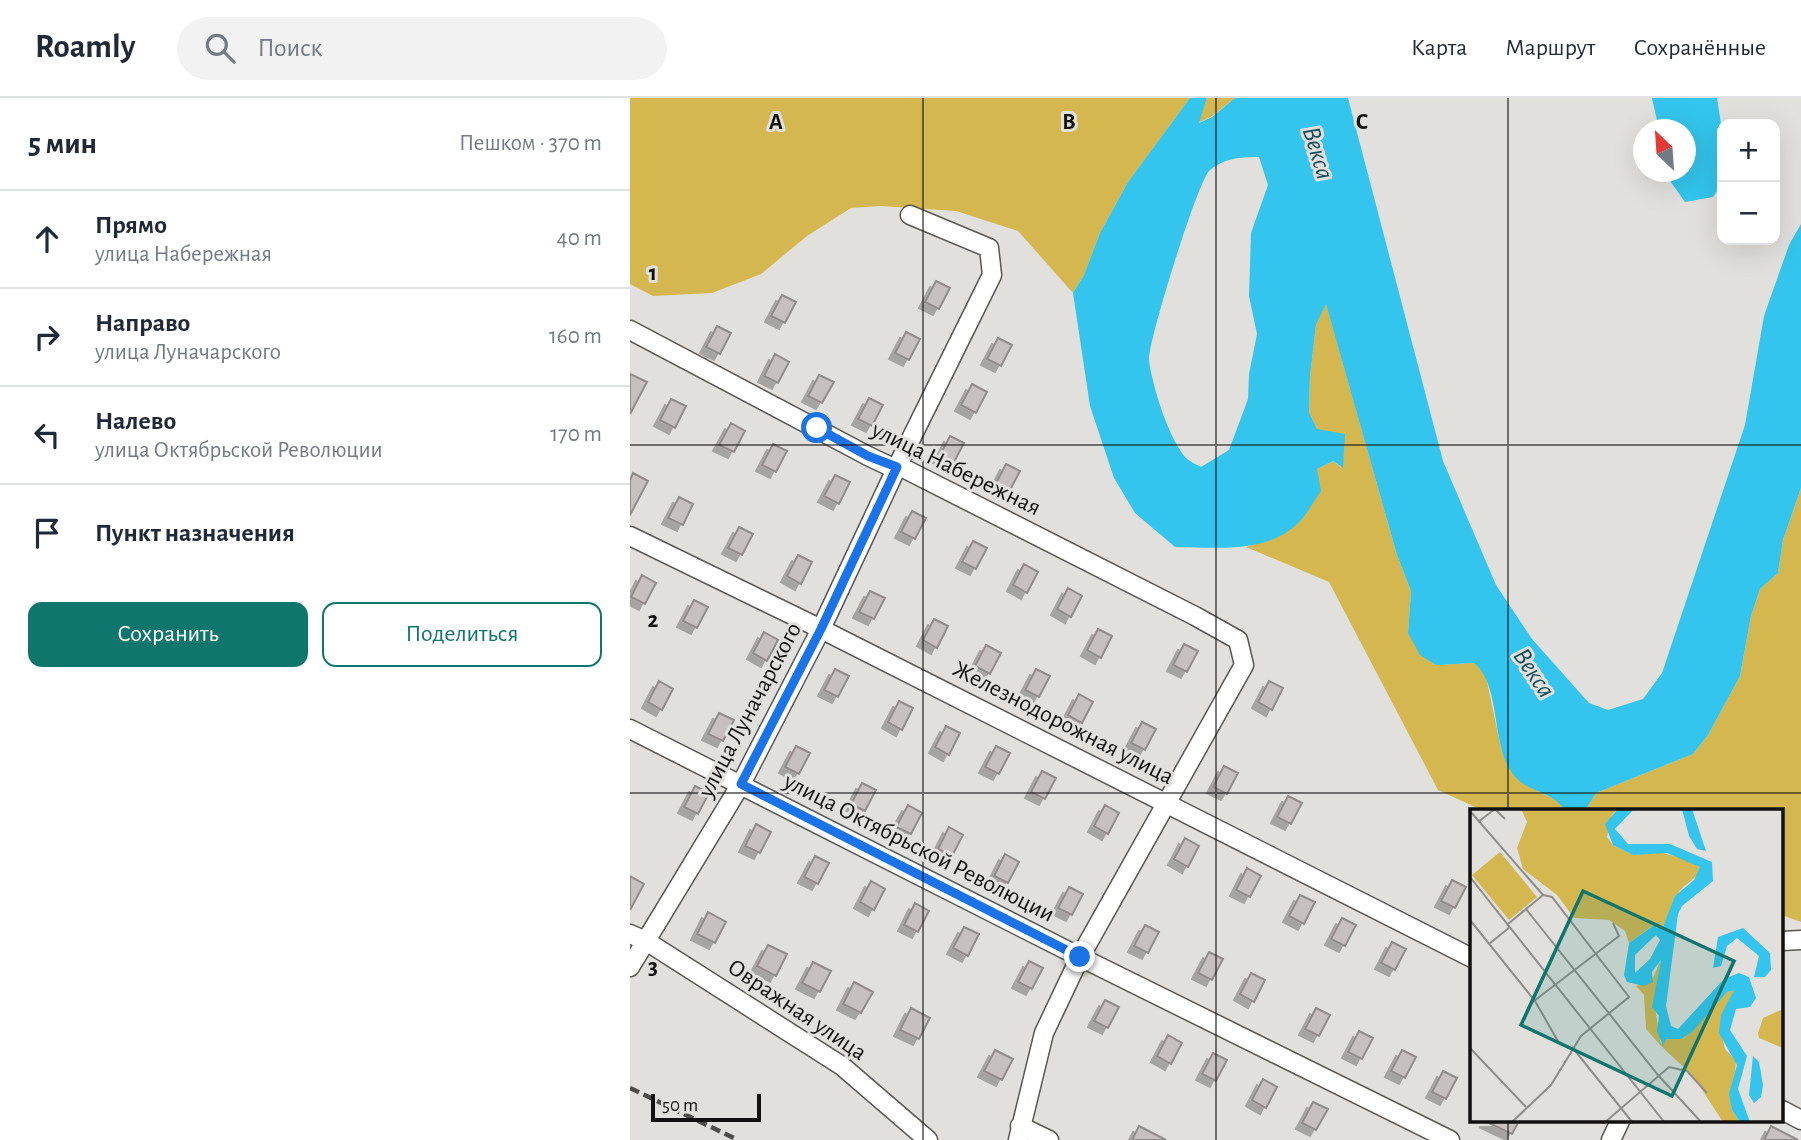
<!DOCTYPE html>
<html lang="ru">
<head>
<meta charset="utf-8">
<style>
	body { margin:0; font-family:"Alegreya Sans",sans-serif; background:#f2f2f3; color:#1f2937 }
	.controls { position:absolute; right:21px; top:21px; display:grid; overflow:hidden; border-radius:14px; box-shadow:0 7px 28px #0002 }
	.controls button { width:63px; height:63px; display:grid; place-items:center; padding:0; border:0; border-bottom:2px solid #e0e1e3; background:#fff; color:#1f2937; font:35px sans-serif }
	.compass { position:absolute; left:1003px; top:21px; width:63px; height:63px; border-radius:50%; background:#fff; box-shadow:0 7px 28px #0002; rotate:335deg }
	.scale { position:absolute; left:21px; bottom:18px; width:110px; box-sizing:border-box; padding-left:7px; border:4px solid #121110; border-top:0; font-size:19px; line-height:24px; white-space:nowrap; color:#121110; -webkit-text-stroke:5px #e2e0dc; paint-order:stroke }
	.stop { position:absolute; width:21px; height:21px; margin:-16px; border:5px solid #1a73e8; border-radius:50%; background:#fff }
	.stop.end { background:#1a73e8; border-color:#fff; box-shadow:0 2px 7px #0008 }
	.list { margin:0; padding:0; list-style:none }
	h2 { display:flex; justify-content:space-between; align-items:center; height:91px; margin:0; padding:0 28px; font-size:30px }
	h2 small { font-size:23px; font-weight:400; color:#747a83 }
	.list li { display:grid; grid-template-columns:46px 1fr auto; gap:21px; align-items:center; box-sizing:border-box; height:98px; padding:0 28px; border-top:2px solid #e0e1e3 }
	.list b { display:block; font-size:26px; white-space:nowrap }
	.list p { margin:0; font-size:23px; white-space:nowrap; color:#747a83 }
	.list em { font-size:23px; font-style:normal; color:#747a83 }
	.actions { display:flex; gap:14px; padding:21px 28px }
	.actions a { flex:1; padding:16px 0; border:2px solid #0f766e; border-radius:14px; text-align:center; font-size:24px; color:#0f766e }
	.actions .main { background:#0f766e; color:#fff }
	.icon { flex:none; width:38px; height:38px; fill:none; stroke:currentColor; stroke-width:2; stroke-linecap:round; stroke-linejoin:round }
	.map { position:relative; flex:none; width:1171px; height:1042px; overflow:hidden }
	header { display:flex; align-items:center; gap:42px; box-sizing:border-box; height:98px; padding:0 35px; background:#fff; border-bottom:2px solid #e0e1e3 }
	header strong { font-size:33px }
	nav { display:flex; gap:38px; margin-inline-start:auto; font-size:24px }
	.search { width:490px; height:63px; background:#f2f2f3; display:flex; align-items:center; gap:18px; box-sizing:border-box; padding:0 24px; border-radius:38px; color:#747a83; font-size:26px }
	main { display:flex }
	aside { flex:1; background:#fff }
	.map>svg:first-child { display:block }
	.green { fill:#d5b750 }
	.water { fill:#33c5ed; fill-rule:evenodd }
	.building { fill:#c6c1bf; stroke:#918c8a; stroke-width:2; filter:url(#shadow) }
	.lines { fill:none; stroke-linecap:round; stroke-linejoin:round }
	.minor-casing { stroke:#595754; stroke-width:21 }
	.minor { stroke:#fff; stroke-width:18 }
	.rail { stroke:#4e4c4a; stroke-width:4.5; stroke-dasharray:10 5; stroke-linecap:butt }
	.route { stroke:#1a73e8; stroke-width:9 }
	.grid { fill:none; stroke:#121110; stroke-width:2; stroke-opacity:0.55 }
	.labels { text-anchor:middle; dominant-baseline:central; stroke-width:6; stroke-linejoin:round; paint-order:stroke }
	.street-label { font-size:24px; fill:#121110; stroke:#e2e0dc }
	.water-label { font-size:26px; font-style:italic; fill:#134e5e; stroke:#e2e0dc }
	.inset-road { fill:none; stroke:#8f8d8a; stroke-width:2 }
	.view { fill:#0f766e; fill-opacity:0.15; stroke:#0f766e; stroke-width:3.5 }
	.inset-edge { fill:none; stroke:#121110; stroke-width:3.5 }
	.grid-label { font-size:23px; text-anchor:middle; font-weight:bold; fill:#121110; stroke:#e2e0dc; stroke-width:6; stroke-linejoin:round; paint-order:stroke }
</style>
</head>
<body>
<header>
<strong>Roamly</strong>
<div class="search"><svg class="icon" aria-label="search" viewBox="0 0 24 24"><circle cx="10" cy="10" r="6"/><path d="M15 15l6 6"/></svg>Поиск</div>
<nav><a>Карта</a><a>Маршрут</a><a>Сохранённые</a></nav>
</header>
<main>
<aside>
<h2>5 мин<small>Пешком · 370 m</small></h2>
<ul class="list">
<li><svg class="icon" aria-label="ahead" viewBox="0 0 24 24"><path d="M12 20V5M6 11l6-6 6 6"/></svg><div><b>Прямо</b><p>улица Набережная</p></div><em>40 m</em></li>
<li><svg class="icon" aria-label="right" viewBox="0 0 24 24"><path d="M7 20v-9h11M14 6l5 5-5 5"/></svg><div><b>Направо</b><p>улица Луначарского</p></div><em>160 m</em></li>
<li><svg class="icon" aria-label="left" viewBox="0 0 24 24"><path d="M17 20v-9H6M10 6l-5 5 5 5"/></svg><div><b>Налево</b><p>улица Октябрьской Революции</p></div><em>170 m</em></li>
<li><svg class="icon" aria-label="arrive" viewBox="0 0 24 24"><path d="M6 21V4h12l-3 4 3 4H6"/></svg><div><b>Пункт назначения</b></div></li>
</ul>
<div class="actions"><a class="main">Сохранить</a><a>Поделиться</a></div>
</aside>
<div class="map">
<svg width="1171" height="1042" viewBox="0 0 1171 1042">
	<defs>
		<filter id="shadow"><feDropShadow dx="-6" dy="6" stdDeviation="0" flood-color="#0004"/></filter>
	</defs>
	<rect width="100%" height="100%" fill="#e2e0dc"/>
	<!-- green -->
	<path class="green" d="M0,0h560l-62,84 -28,51 -16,42 -11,18 -55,-62 -62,-20 -75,-5 -30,2 -44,28 -46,38 -49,19 -59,3 -23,-12z
		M577,0h28l-24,19 -13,6z
		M696,205l71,252 14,36 -3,42 28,32 38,-2 11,9 16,76 28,39 30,14 6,10h-81l-46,-21 -109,-208 -83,-35 34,-11 37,-67 16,-8 9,7 -25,-39 -8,-17 1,-36 6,-51z
		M1171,390v434l-19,-7v-104h-197l11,-18 97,-39 15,-19 32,-59 11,-60 9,-27 18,-16 5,-33z"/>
	<!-- water -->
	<path class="water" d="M560,0h17l-8,25 13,-6 23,-19h113l95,363 53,124 36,54 57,64 19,7 35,-11 19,-26 83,-248 19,-109 25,-71 12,-21v264l-18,52 -5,33 -18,16 -9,27 -11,60 -32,59 -15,19 -97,39 -11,18h-20c-12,-21 -39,-18 -52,-37 -23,-30 -11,-88 -39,-111l-38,2 -16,-10 -12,-22 3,-42 -14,-36 -71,-251 -10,21 -6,51 -1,36 8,17 28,5 -2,34 -10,-7 -16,8 4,22c-8,11 -16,27 -26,35 -32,28 -81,21 -120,21l-40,-34 -21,-35 -24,-72 -17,-113 11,-18 16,-42 28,-51zM629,59l9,28 -17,48 -2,63 8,38 -8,40 -1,25 -19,51 -28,17c-4,-2 -10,-5 -14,-8 -18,-18 -35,-74 -38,-99 -1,-19 48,-176 60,-189 15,-13 31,-14 50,-14z
		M1022,0h65l5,32v53l-9,14 -28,5 -17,-24 -1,-6h19v-42l-27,-1z"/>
	<!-- building -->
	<path class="building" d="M306,183l14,7 -11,21 -14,-7z
		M152,197l14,7 -11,21 -14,-7z
		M87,228l14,7 -11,21 -14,-7z
		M276,234l14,7 -11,21 -14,-7z
		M368,240l14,7 -11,21 -14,-7z
		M145,256l14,8 -11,21 -14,-7z
		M0,276l17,8 -17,32z
		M189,277l15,7 -12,21 -14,-7z
		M342,286l15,8 -11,21 -15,-8z
		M239,300l14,7 -11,21 -14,-7z
		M41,301l15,7 -11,22 -15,-8z
		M101,325l14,8 -11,21 -15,-7z
		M320,338l14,7 -11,21 -14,-7z
		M143,346l14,7 -11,21 -14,-7z
		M376,366l14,7 -11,21 -14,-7z
		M3,375l15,8 -18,34v-35z
		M205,377l15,7 -11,22 -15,-8z
		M49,399l14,7 -10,21 -15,-7z
		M282,413l14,7 -11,21 -14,-7z
		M109,429l14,7 -11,21 -14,-7z
		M343,443l14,7 -11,21 -14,-7z
		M168,457l14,7 -11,22 -14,-8z
		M394,466l14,8 -11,21 -14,-8z
		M12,477l14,8 -11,21 -14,-7z
		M438,490l14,8 -11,21 -14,-8z
		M240,493l15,7 -11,21 -15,-7z
		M64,502l14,7 -11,21 -14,-7z
		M304,521l14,7 -11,22 -14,-8z
		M468,531l14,7 -11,22 -14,-8z
		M134,534l14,8 -11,21 -14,-8z
		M554,546l14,7 -11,21 -14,-7z
		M356,547l15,8 -11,21 -15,-8z
		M205,571l14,7 -11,21 -14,-7z
		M406,571l14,7 -11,21 -14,-7z
		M29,583l14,8 -11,21 -14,-8z
		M639,583l14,7 -11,22 -14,-8z
		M449,596l14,8 -11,21 -14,-8z
		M269,603l14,7 -11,22 -14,-8z
		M89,615l15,7 -11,21 -15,-7z
		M512,624l14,7 -11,21 -14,-7z
		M316,628l14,7 -11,22 -14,-8z
		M166,648l14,7 -11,21 -14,-7z
		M366,648l14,7 -11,21 -14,-7z
		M594,668l14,7 -11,21 -14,-7z
		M412,673l14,7 -11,21 -14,-7z
		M232,685l14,7 -11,21 -14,-7z
		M65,688l14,7 -11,21 -14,-7z
		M658,698l14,7 -11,21 -14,-7z
		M278,707l14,8 -11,21 -15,-7z
		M475,707l14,8 -11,21 -14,-8z
		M126,726l15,8 -11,21 -15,-7z
		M319,729l14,8 -11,21 -14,-7z
		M555,740l14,8 -11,21 -14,-8z
		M375,756l14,8 -11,21 -14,-7z
		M185,758l14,7 -11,21 -14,-7z
		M617,770l14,8 -11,21 -14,-7z
		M0,778l14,8 -14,26z
		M822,782l14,7 -11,21 -14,-7z
		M241,783l14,8 -11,21 -14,-8z
		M439,789l14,7 -11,21 -14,-7z
		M670,797l15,7 -11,22 -15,-8z
		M285,805l14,8 -11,21 -14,-7z
		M78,814l18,10 -11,21 -18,-9z
		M712,820l14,7 -11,21 -14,-7z
		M515,827l14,7 -11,21 -14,-7z
		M334,829l15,7 -11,22 -15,-8z
		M762,844l14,7 -11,21 -14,-7z
		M138,847l19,9 -11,22 -19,-10z
		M579,854l14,7 -11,21 -14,-7z
		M399,863l14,7 -11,21 -14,-7z
		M183,864l18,9 -11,21 -18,-9z
		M621,875l14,7 -11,22 -14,-8z
		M224,884l19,10 -12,21 -18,-9z
		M475,902l14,7 -11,21 -14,-7z
		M281,910l19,10 -11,21 -19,-9z
		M686,910l14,7 -11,21 -14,-7z
		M729,933l14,7 -11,21 -14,-7z
		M538,937l14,8 -11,21 -14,-8z
		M365,952l18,9 -11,21 -18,-9z
		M772,952l14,7 -11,21 -14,-7z
		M583,955l14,7 -11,21 -14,-7z
		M813,973l14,7 -11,21 -14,-7z
		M633,981l14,8 -11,21 -14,-8z
		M683,1004l15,7 -12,21 -14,-7z
		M855,1023h34l-7,13z
		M509,1028l27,14h-34z
		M1141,1028l27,14h-34z"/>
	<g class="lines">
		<defs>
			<path id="minor" d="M0,232l238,126 21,10 16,3 290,147 43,24 6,25 -164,292 -36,76 -26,107
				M0,438l191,93 651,329
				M0,631l450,228 370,183
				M0,836l16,7 196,125 86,74
				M1152,843l19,-1
				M0,869l111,-183 80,-155 76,-162 95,-192 -3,-27 -79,-33
				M1152,1012l19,10
				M390,1028l29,14
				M981,1042l9,-19"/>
		</defs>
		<!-- minor casing -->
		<use href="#minor" class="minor-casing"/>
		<!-- minor -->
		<use href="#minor" class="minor"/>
		<!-- rail -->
		<path class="rail" d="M0,990l108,52"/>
	</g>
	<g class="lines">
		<!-- route -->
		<path class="route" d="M187,330l51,28 29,11 -76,162 -80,155 339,173"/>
	</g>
	<!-- grid -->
	<path class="grid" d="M293,0v1042M586,0v1042M878,0v713M0,347h1171M0,695h1171M878,1023v19"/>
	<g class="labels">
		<!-- street labels -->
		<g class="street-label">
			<text transform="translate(326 371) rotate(26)">улица Набережная</text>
			<text transform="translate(120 612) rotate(-62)">улица Луначарского</text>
			<text transform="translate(433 625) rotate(27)">Железнодорожная улица</text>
			<text transform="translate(289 750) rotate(27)">улица Октябрьской Революции</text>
			<text transform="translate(167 912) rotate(34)">Овражная улица</text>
		</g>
		<!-- water labels -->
		<g class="water-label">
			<text transform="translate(688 55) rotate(73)">Векса</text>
			<text transform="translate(904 575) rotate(56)">Векса</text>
		</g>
	</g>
	<!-- overview -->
	<g transform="translate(840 711)">
		<rect width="313" height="313" fill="#e2e0dc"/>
		<path d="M51,0h97l-6,6 -5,22 6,8 20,10 26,-3 23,6 18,9 -1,7 -19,16 -17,37 -8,1 3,-6 -29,21 -4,-12 -16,-11 -35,-2 -17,-23 -34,-26 -6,-21 10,-26zM30,43l37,45 -28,23 -37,-45zM191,150l-7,42 7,43 5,-5 18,-1 46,-50 4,2 -14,36 5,23 11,12 -4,49 8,12h-17l-30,-46 -33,-31 -14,-16 -2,-34 -8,-9 16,-6zM313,200v39l-24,-10 -1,-5 5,-15z" fill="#d5b750"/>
		<path d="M148,0h16l-19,20 13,15h42l42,18 1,19 -31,25 -4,8 -12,92 5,20 7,3 46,-50 15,-6 10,4 7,21 -6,9 -14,2 -6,21 17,26 -9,33 12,33h-10l-8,-12 -3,-16 8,-29 -18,-32 2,-18 13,-25 -7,2 -35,40 -11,7h-15l-3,7 -6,-15 2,-15 -7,-9 9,-47 -9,12 1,10 -9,4 -17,-4 -3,-7 5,-32 31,-22 -4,7 7,-1 12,-31 19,-16 6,-13 -33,-14 -34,2 -20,-10 -8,-21zM186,126l4,5 -10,19 -15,14v-18zM212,0h10l14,42 -9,-2 -8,-13zM273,119l27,25 1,17 -6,7h-11l5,-21 -22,-18 -10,8 -6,20 -8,2 5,-31zM283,247l6,6 4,23 -2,12 -7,6 -5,-8z" fill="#33c5ed" fill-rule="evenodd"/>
		<path class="inset-road" d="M0,2l73,84M8,13l17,-13 10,10M0,68l195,246M56,100l132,166 44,48M0,111l65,81 24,42M38,115l35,-29 9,2 77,100 -48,39 -30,49 -40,38M19,135l21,-17M60,195l89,-68 -6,-13M102,238l61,76M0,239l56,59M134,314l65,-56 18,4 20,22"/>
		<path class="view" d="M113,82l151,70 -62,135 -151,-71z"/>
		<rect width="313" height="313" class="inset-edge"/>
	</g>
	<g class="grid-label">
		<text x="146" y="31">A</text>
		<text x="439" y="31">B</text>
		<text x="732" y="31">C</text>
		<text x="23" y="182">1</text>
		<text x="23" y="529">2</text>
		<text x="23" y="876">3</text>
	</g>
</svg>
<div class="controls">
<button>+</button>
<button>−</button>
</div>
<svg class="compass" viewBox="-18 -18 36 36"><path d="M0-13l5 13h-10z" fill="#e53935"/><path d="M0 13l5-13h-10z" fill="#747a83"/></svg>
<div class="scale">50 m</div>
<div class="stop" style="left:187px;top:330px"></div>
<div class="stop end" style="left:450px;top:859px"></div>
</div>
</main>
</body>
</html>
